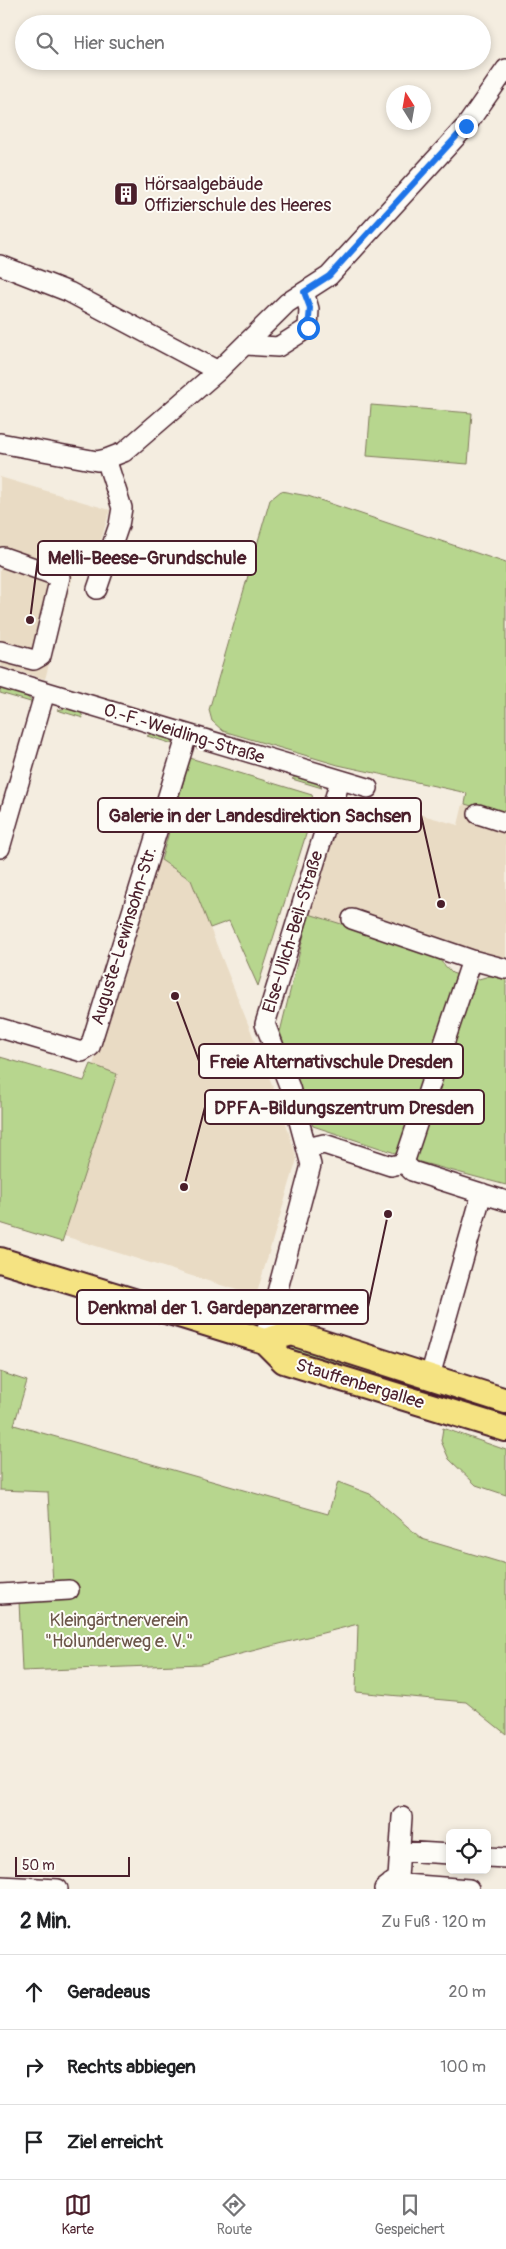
<!DOCTYPE html>
<html lang="de">
<head>
<meta charset="utf-8">
<style>
	body { margin:0; font-family:Pangolin,sans-serif; background:#f6f6f6; color:#202124 }
	.controls { position:absolute; right:15px; bottom:15px; display:grid; overflow:hidden; border-radius:8px; box-shadow:0 2px 8px #0003 }
	.controls button { width:45px; height:45px; display:grid; place-items:center; padding:0; border:0; border-bottom:1px solid #e0e0e0; background:#fff; color:#202124; font:25px sans-serif }
	.compass { position:absolute; left:386px; top:85px; width:45px; height:45px; border-radius:50%; background:#fff; box-shadow:0 2px 8px #0003; rotate:349deg }
	.scale { position:absolute; left:15px; bottom:12px; width:115px; box-sizing:border-box; padding-left:5px; border:2px solid #4a1f2b; border-top:0; font-size:14px; line-height:18px; white-space:nowrap; color:#4a1f2b; -webkit-text-stroke:4px #fdfcf7; paint-order:stroke }
	.stop { position:absolute; width:15px; height:15px; margin:-11px; border:4px solid #1a73e8; border-radius:50%; background:#fff }
	.stop.end { background:#1a73e8; border-color:#fff; box-shadow:0 1px 5px #0008 }
	.list { margin:0; padding:0; list-style:none }
	h2 { display:flex; justify-content:space-between; align-items:center; height:65px; margin:0; padding:0 20px; font-size:21px }
	h2 small { font-size:16px; font-weight:400; color:#757577 }
	.list li { display:grid; grid-template-columns:32px 1fr auto; gap:15px; align-items:center; box-sizing:border-box; height:75px; padding:0 20px; border-top:1px solid #e0e0e0 }
	.list b { display:block; font-size:19px; white-space:nowrap }
	.list em { font-size:16px; font-style:normal; color:#757577 }
	.icon { flex:none; width:28px; height:28px; fill:none; stroke:currentColor; stroke-width:2; stroke-linecap:round; stroke-linejoin:round }
	.map { position:relative; flex:none; width:506px; height:1889px; overflow:hidden }
	.search { position:absolute; background:#fff; box-shadow:0 2px 8px #0003; left:15px; right:15px; top:15px; height:55px; display:flex; align-items:center; gap:12px; box-sizing:border-box; padding:0 18px; border-radius:28px; color:#757577; font-size:19px }
	.sheet { height:290px; background:#fff }
	nav { display:flex; justify-content:space-around; align-items:center; box-sizing:border-box; height:70px; border-top:1px solid #e0e0e0; background:#fff; font-size:14px; color:#757577 }
	nav a { display:grid; justify-items:center; gap:2px }
	nav .on { color:#4a1f2b }
	.map>svg:first-child { display:block }
	.built { fill:#e9dbc4 }
	.green { fill:#b7d68e; stroke:#807a5c }
	.lines { fill:none; stroke-linecap:round; stroke-linejoin:round }
	.minor-casing { stroke:#4a1f2b; stroke-width:22 }
	.major-casing { stroke:#4a1f2b; stroke-width:28 }
	.minor { stroke:#fdfcf7; stroke-width:19 }
	.major { stroke:#f5e382; stroke-width:24 }
	.route { stroke:#1a73e8; stroke-width:6 }
	.labels { text-anchor:middle; dominant-baseline:central; stroke-width:4; stroke-linejoin:round; paint-order:stroke }
	.poi-label { font-size:18px; fill:#4a1f2b; stroke:#fdfcf7; text-anchor:start }
	.street-label { font-size:18px; fill:#4a1f2b; stroke:#fdfcf7 }
	.park-label { font-size:18px; fill:#6b5649; stroke:#fdfcf7 }
	.leader { fill:none; stroke:#4a1f2b; stroke-width:2 }
	.callout-dot { fill:#4a1f2b; stroke:#fdfcf7; stroke-width:2 }
	.callout { fill:#fdfcf7; stroke:#4a1f2b; stroke-width:2 }
	.callout-label { font-size:19px; text-anchor:middle; font-weight:bold; fill:#4a1f2b }
</style>
</head>
<body>
<div class="map">
<svg width="506" height="1889" viewBox="0 0 506 1889">
	<rect width="100%" height="100%" fill="#f4ede0"/>
	<filter id="ink" filterUnits="userSpaceOnUse"><feTurbulence type="fractalNoise" baseFrequency=".02" numOctaves="2"/><feDisplacementMap in="SourceGraphic" scale="10" xChannelSelector="R" yChannelSelector="G"/><feConvolveMatrix kernelMatrix="1 2 1 2 8 2 1 2 1" color-interpolation-filters="sRGB"/></filter>
	<g filter="url(#ink)">
		<!-- built -->
		<path class="built" d="M0,477l110,33 -19,64 -16,-5 -30,110 -45,-13z
			M362,798l96,27 5,-21 43,12v158l-197,-60 33,-105z
			M155,858l6,2 30,20 90,227 16,52 -41,137 -192,-60 53,-162 -24,-9z"/>
		<!-- green -->
		<path class="green" d="M371,405l101,8 -4,51 -101,-8z
			M281,491l27,5 198,67v253l-41,-12 2,-11 -129,-28 -115,-34 -11,-10 -3,-11 61,-210z
			M0,688l26,8 8,7 -34,-10z
			M67,708l14,4 2,6 -26,-8z
			M152,733l19,5 2,6 -26,-8z
			M190,758l122,37 3,11 -57,180 -29,-65 -19,7 -19,-48 -30,-20z
			M297,775l17,6 8,7 -30,-9z
			M309,914l123,38 20,21 9,3 -63,178 -85,-28 -33,-94z
			M493,975h13v210l-90,-24 -1,-11 60,-170z
			M0,1057l84,24 7,-17 26,10 -55,168 -62,-19z
			M293,1345l128,40 -3,9 -128,-40z
			M0,1372l27,9 -13,44 314,89 10,-32 32,12 52,45 84,25v170l-40,-32 -110,-10 2,-68 -157,40 -179,7 -3,-70 34,-17 -5,-92 -48,-2z
			M443,1428l63,22v45l-30,-10 -27,-26 -8,-18z"/>
		<g class="lines">
			<defs>
				<path id="minor" d="M0,265l69,27 149,79
					M246,345l32,2 30,-19 1,-19 -5,-17
					M0,443l97,18 9,-2 18,-7 94,-81 69,-68 42,-27 137,-150 40,-57
					M97,589l22,-64 3,-17 -16,-49
					M0,651l34,9 7,-4 19,-79 -57,-20
					M0,678l368,110
					M478,814l28,9
					M0,848l45,-156
					M352,919l120,41 -68,203
					M472,960l34,9
					M0,1028l82,24 8,-5 97,-312
					M307,1148l17,-4 67,22 13,-3 8,8 94,30
					M264,1341l47,-176 -21,-77 -25,-64 75,-243
					M430,1376l52,-183
					M0,1594l69,-4
					M400,1851l50,3
					M487,1857l19,1
					M391,1883l78,6
					M0,1886l58,3
					M384,1889l14,-11 4,-61"/>
				<path id="major" d="M0,1260l264,81 20,20 222,68
					M264,1341l28,-8 214,68"/>
			</defs>
			<!-- minor casing -->
			<use href="#minor" class="minor-casing"/>
			<!-- major casing -->
			<use href="#major" class="major-casing"/>
			<!-- minor -->
			<use href="#minor" class="minor"/>
			<!-- major -->
			<use href="#major" class="major"/>
		</g>
	</g>
	<g class="lines" filter="url(#ink)">
		<!-- route -->
		<path class="route" d="M308,328l2,-20 -6,-16 25,-16 137,-150"/>
	</g>
	<!-- icons -->
	<defs>
		<symbol id="building-square" viewBox="-11 -11 22 22"><rect x="-9" y="-9" width="18" height="18" rx="4" fill="#4a1f2b" stroke="#fdfcf7"/><path d="M-4-6H4V6H1V3H-1V6H-4ZM-2.5-4.3h1.7v1.8h-1.7ZM.8-4.3h1.7v1.8H.8ZM-2.5-1h1.7V.8h-1.7ZM.8-1h1.7V.8H.8Z" fill="#fff"/></symbol>
	</defs>
	<g fill-rule="evenodd">
		<use href="#building-square" x="112" y="180" width="28" height="28"/>
	</g>
	<g class="labels">
		<!-- poi labels -->
		<g class="poi-label">
			<text x="144" y="184">Hörsaalgebäude<tspan x="144" dy="21">Offizierschule des Heeres</tspan></text>
		</g>
		<!-- street labels -->
		<g class="street-label">
			<text transform="translate(184 734) rotate(17)">O.-F.-Weidling-Straße</text>
			<text transform="translate(293 932) rotate(-73)">Else-Ulich-Beil-Straße</text>
			<text transform="translate(124 936) rotate(-73)">Auguste-Lewinsohn-Str.</text>
			<text transform="translate(360 1384) rotate(17)">Stauffenbergallee</text>
		</g>
		<!-- park labels -->
		<g class="park-label">
			<text x="119" y="1620">Kleingärtnerverein<tspan x="119" dy="21">"Holunderweg e. V."</tspan></text>
		</g>
	</g>
	<!-- callouts -->
	<path class="leader" d="M30 620L38 558M441 904L421 815M175 996L199 1061M184 1187L205 1107M388 1214L368 1307"/>
	<g class="callout-dot">
		<circle cx="30" cy="620" r="5"/>
		<circle cx="441" cy="904" r="5"/>
		<circle cx="175" cy="996" r="5"/>
		<circle cx="184" cy="1187" r="5"/>
		<circle cx="388" cy="1214" r="5"/>
	</g>
	<g class="callout">
		<rect x="38" y="541" width="218" height="34" rx="5"/>
		<rect x="98" y="798" width="323" height="34" rx="5"/>
		<rect x="199" y="1044" width="264" height="34" rx="5"/>
		<rect x="205" y="1090" width="279" height="34" rx="5"/>
		<rect x="77" y="1290" width="291" height="34" rx="5"/>
	</g>
	<g class="callout-label">
		<text x="147" y="564">Melli-Beese-Grundschule</text>
		<text x="260" y="822">Galerie in der Landesdirektion Sachsen</text>
		<text x="331" y="1068">Freie Alternativschule Dresden</text>
		<text x="344" y="1114">DPFA-Bildungszentrum Dresden</text>
		<text x="223" y="1314">Denkmal der 1. Gardepanzerarmee</text>
	</g>
</svg>
<div class="controls">
<button><svg class="icon" aria-label="locate" viewBox="0 0 24 24"><circle cx="12" cy="12" r="6"/><path d="M12 2v4M12 18v4M2 12h4M18 12h4"/></svg></button>
</div>
<svg class="compass" viewBox="-18 -18 36 36"><path d="M0-13l5 13h-10z" fill="#e53935"/><path d="M0 13l5-13h-10z" fill="#757577"/></svg>
<div class="scale">50 m</div>
<div class="stop" style="left:308px;top:328px"></div>
<div class="stop end" style="left:466px;top:126px"></div>
<div class="search"><svg class="icon" aria-label="search" viewBox="0 0 24 24"><circle cx="10" cy="10" r="6"/><path d="M15 15l6 6"/></svg>Hier suchen</div>
</div>
<section class="sheet">
<h2>2 Min.<small>Zu Fuß · 120 m</small></h2>
<ul class="list">
<li><svg class="icon" aria-label="ahead" viewBox="0 0 24 24"><path d="M12 20V5M6 11l6-6 6 6"/></svg><div><b>Geradeaus</b></div><em>20 m</em></li>
<li><svg class="icon" aria-label="right" viewBox="0 0 24 24"><path d="M7 20v-9h11M14 6l5 5-5 5"/></svg><div><b>Rechts abbiegen</b></div><em>100 m</em></li>
<li><svg class="icon" aria-label="arrive" viewBox="0 0 24 24"><path d="M6 21V4h12l-3 4 3 4H6"/></svg><div><b>Ziel erreicht</b></div></li>
</ul>
</section>
<nav>
<a class="on"><svg class="icon" aria-label="map" viewBox="0 0 24 24"><path d="M3 6l6-2 6 2 6-2v14l-6 2-6-2-6 2zM9 4v14M15 6v14"/></svg>Karte</a>
<a><svg class="icon" aria-label="directions" viewBox="0 0 24 24"><path d="M12 3l9 9-9 9-9-9zM9 14v-3h6M13 9l2 2-2 2"/></svg>Route</a>
<a><svg class="icon" aria-label="saved" viewBox="0 0 24 24"><path d="M7 4h10v16l-5-4-5 4z"/></svg>Gespeichert</a>
</nav>
</body>
</html>
